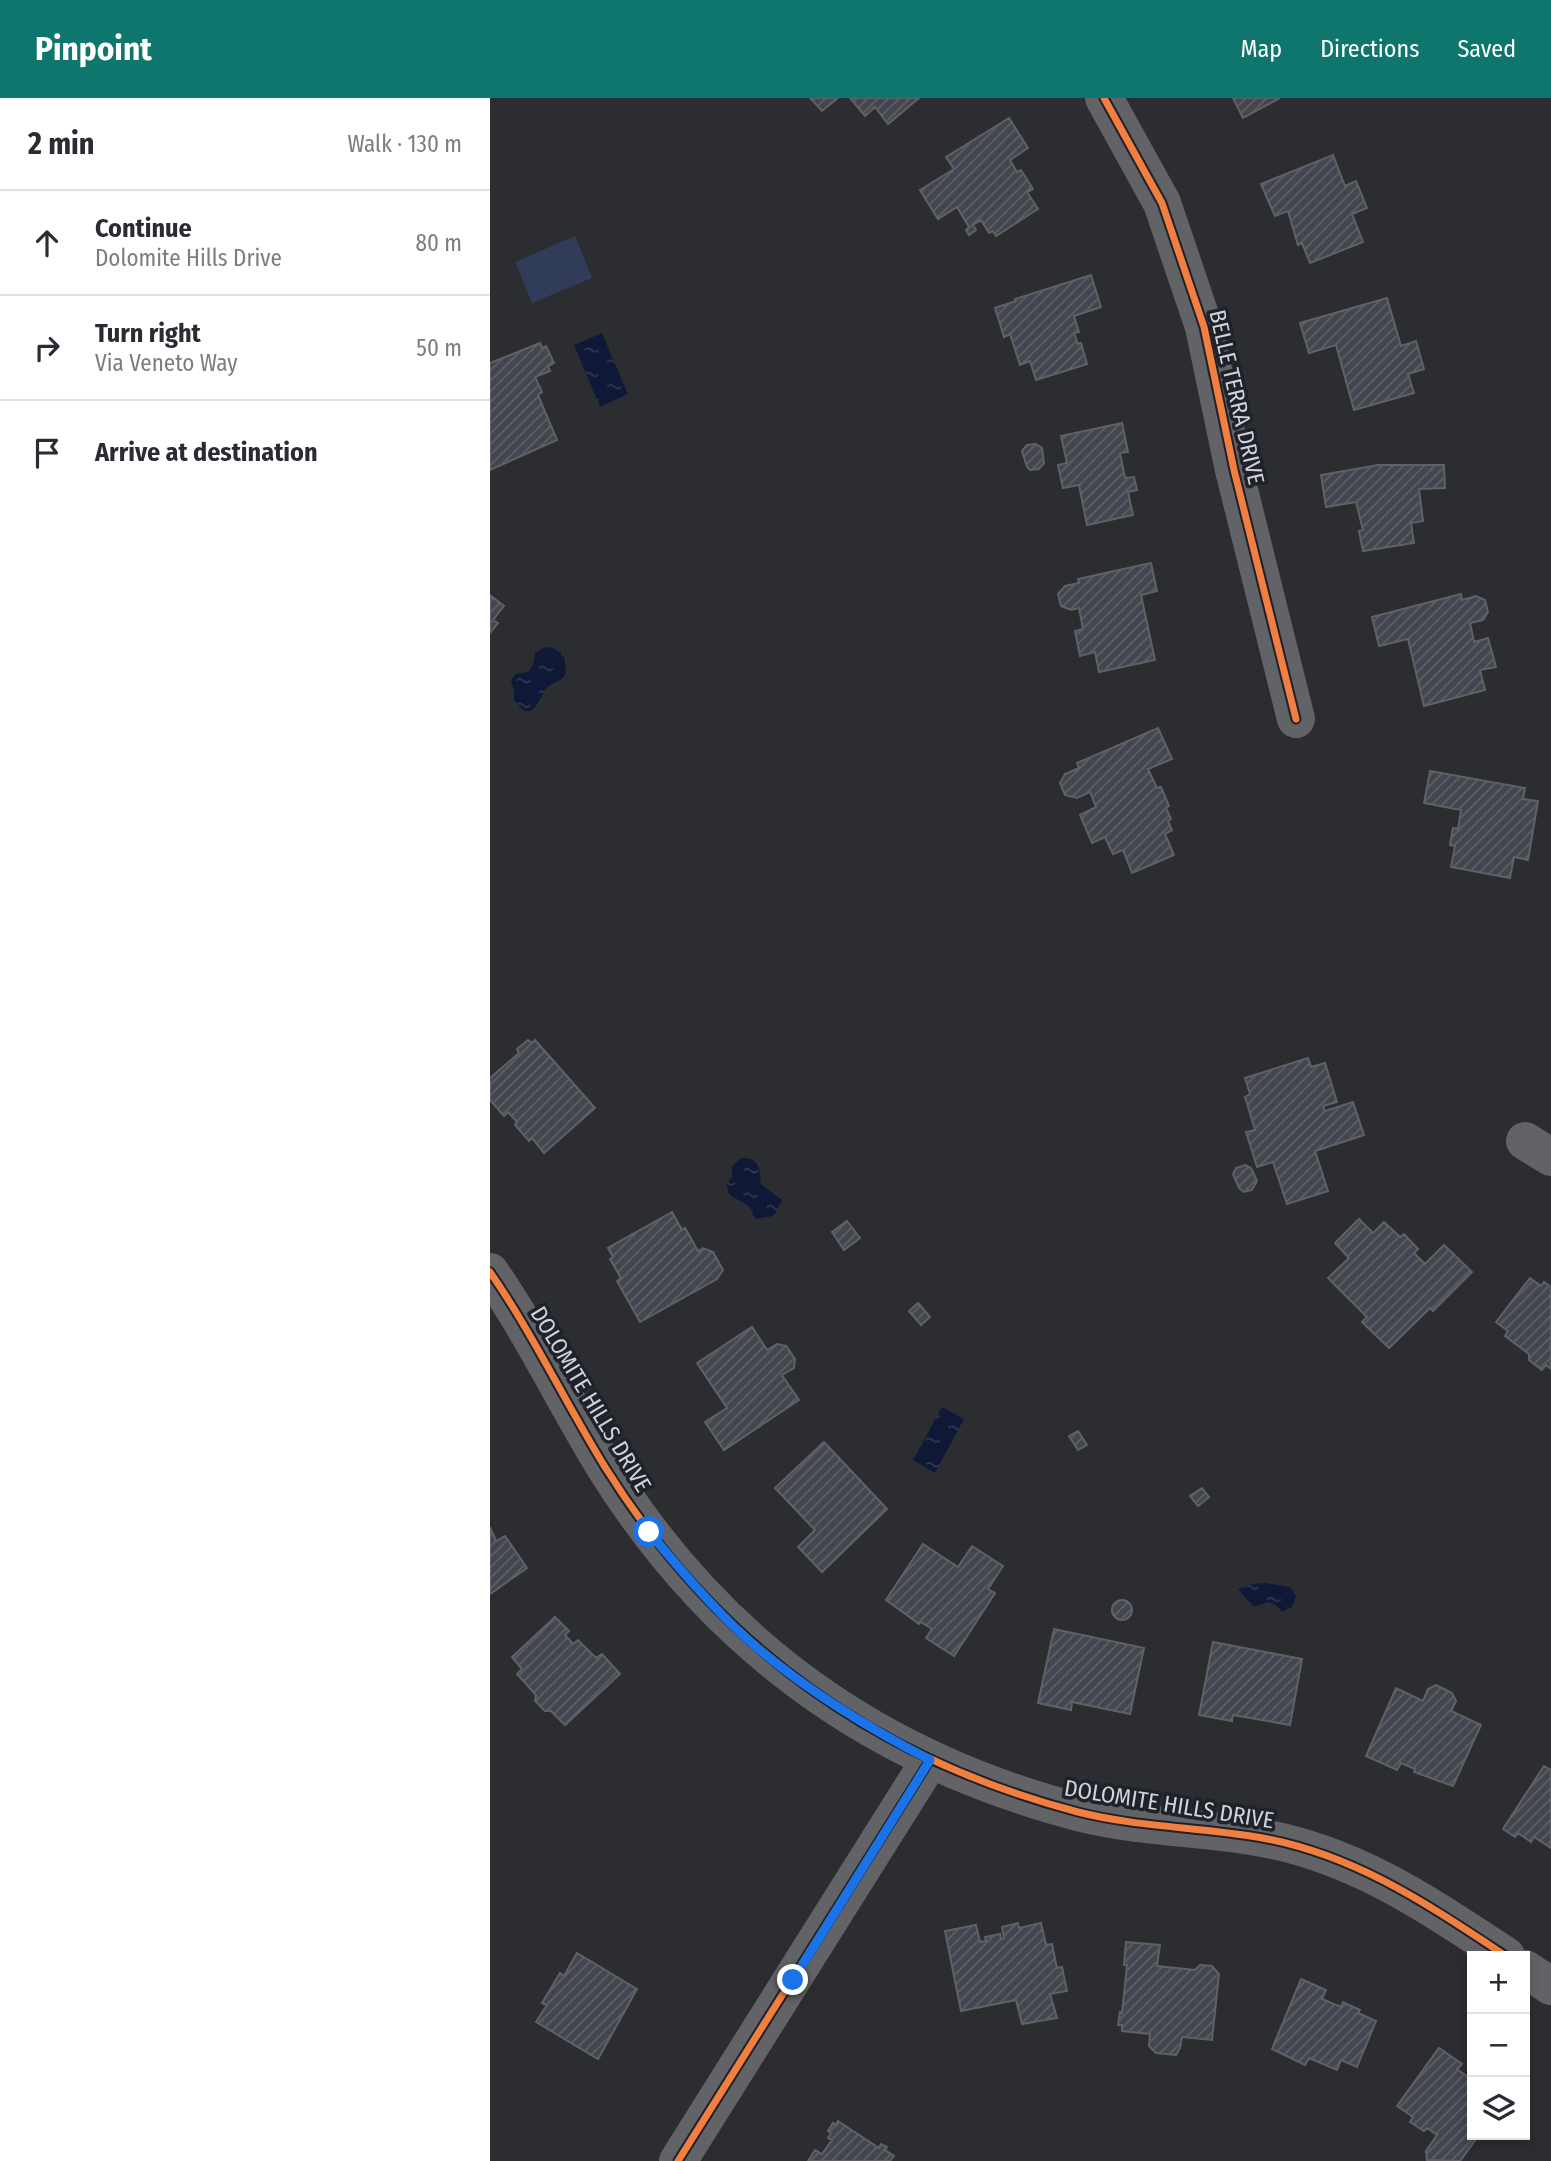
<!DOCTYPE html>
<html lang="en">
<head>
<meta charset="utf-8">
<style>
	body { margin:0; font-family:"Fira Sans Condensed",sans-serif; background:#f2f2f3; color:#2b2b33 }
	.controls { position:absolute; right:21px; bottom:21px; display:grid; overflow:hidden; border-radius:0px; box-shadow:0 4px 10px #0003 }
	.controls button { width:63px; height:63px; display:grid; place-items:center; padding:0; border:0; border-bottom:2px solid #e1e1e2; background:#fff; color:#2b2b33; font:35px sans-serif }
	.stop { position:absolute; width:21px; height:21px; margin:-16px; border:5px solid #1a73e8; border-radius:50%; background:#fff }
	.stop.end { background:#1a73e8; border-color:#fff; box-shadow:0 2px 7px #0008 }
	.list { margin:0; padding:0; list-style:none }
	h2 { display:flex; justify-content:space-between; align-items:center; height:91px; margin:0; padding:0 28px; font-size:30px }
	h2 small { font-size:23px; font-weight:400; color:#7c7c81 }
	.list li { display:grid; grid-template-columns:46px 1fr auto; gap:21px; align-items:center; box-sizing:border-box; height:105px; padding:0 28px; border-top:2px solid #e1e1e2 }
	.list b { display:block; font-size:26px; white-space:nowrap }
	.list p { margin:0; font-size:23px; white-space:nowrap; color:#7c7c81 }
	.list em { font-size:23px; font-style:normal; color:#7c7c81 }
	.icon { flex:none; width:38px; height:38px; fill:none; stroke:currentColor; stroke-width:2; stroke-linecap:round; stroke-linejoin:round }
	.map { position:relative; flex:none; width:1061px; height:2063px; overflow:hidden }
	header { display:flex; align-items:center; gap:42px; box-sizing:border-box; height:98px; padding:0 35px; background:#0f766e; color:#fff }
	header strong { font-size:33px }
	nav { display:flex; gap:38px; margin-inline-start:auto; font-size:24px }
	main { display:flex }
	aside { flex:1; background:#fff }
	.map>svg:first-child { display:block }
	.park { fill:#313c58 }
	.water { fill:url(#water-ripples) }
	.building { fill:url(#building-hatch); stroke:#606164; stroke-width:2 }
	.lines { fill:none; stroke-linecap:round; stroke-linejoin:round }
	.minor { stroke:#626366; stroke-width:38 }
	.cycleway-casing { stroke:#1f222a; stroke-width:11 }
	.cycleway { stroke:#f27e40; stroke-width:7 }
	.route { stroke:#1a73e8; stroke-width:9 }
	.labels { text-anchor:middle; dominant-baseline:central; stroke-width:7; stroke-linejoin:round; paint-order:stroke }
	.street-label { font-size:23px; fill:#d0d3d8; stroke:#1f222a }
</style>
</head>
<body>
<header>
<strong>Pinpoint</strong>
<nav><a>Map</a><a>Directions</a><a>Saved</a></nav>
</header>
<main>
<aside>
<h2>2 min<small>Walk · 130 m</small></h2>
<ul class="list">
<li><svg class="icon" aria-label="ahead" viewBox="0 0 24 24"><path d="M12 20V5M6 11l6-6 6 6"/></svg><div><b>Continue</b><p>Dolomite Hills Drive</p></div><em>80 m</em></li>
<li><svg class="icon" aria-label="right" viewBox="0 0 24 24"><path d="M7 20v-9h11M14 6l5 5-5 5"/></svg><div><b>Turn right</b><p>Via Veneto Way</p></div><em>50 m</em></li>
<li><svg class="icon" aria-label="arrive" viewBox="0 0 24 24"><path d="M6 21V4h12l-3 4 3 4H6"/></svg><div><b>Arrive at destination</b></div></li>
</ul>
</aside>
<div class="map">
<svg width="1061" height="2063" viewBox="0 0 1061 2063">
	<defs>
		<pattern id="water-ripples" width="26" height="14" patternUnits="userSpaceOnUse" patternTransform="scale(1.75)"><rect width="26" height="14" fill="#0f1836"/><path d="M2 4q2-2 4 0t4 0M15 11q2-2 4 0t4 0" fill="none" stroke="#313952"/></pattern>
		<pattern id="building-hatch" width="6" height="6" patternUnits="userSpaceOnUse" patternTransform="scale(1.75)"><rect width="6" height="6" fill="#43464f"/><path d="M-1 1l2-2M0 6l6-6M5 7l2-2" fill="none" stroke="#5d6068"/></pattern>
	</defs>
	<rect width="100%" height="100%" fill="#2c2d31"/>
	<!-- park -->
	<path class="park" d="M85,138l17,42 -60,25 -17,-41z"/>
	<!-- water -->
	<path class="water" d="M112,235l26,61 -28,13 -26,-62z
		M55,549l8,1 11,7c0,4 2,12 2,16 -1,10 -11,10 -17,15 -10,7 -14,43 -35,14v-9l-3,-11 5,-6 12,-2 5,-7 2,-12z
		M252,1060c18,0 18,11 19,26l21,16c-10,22 -6,14 -26,19l-4,-5 1,-2c-8,-15 -27,-9 -26,-29l5,-6v-11z
		M452,1309l22,12 -29,54 -22,-13z
		M776,1485l24,4 6,9 -4,11 -10,5c-11,-15 -15,-9 -28,-5l-16,-18 15,-5z"/>
	<!-- building -->
	<path class="building" d="M320,0h28l-16,13z
		M360,0h69l-31,26 -13,-17 -10,9z
		M743,0h47l-37,20z
		M519,20l19,30 -18,12 7,12 4,-2 12,19 -6,3 11,17 -42,27 -3,-5 -4,2 -8,-13 -8,5 3,5 -7,5 -3,-5 3,-3 -12,-20 -19,12 -18,-29 34,-21 -8,-12z
		M843,57l12,31 11,-5 11,27 -15,6 11,28 -53,21 -8,-20 -4,2 -10,-34 -13,5 -14,-32z
		M601,177l10,32 -27,9 5,16 -5,1 4,11 3,-1 6,21 -51,16 -6,-19 -10,4 -10,-31 -6,3 -9,-29 21,-7 -1,-2z
		M897,200l14,48 15,-5 8,28 -16,5 6,19 -60,17 -18,-65 -27,8 -9,-30z
		M50,245l2,5 4,-2 8,17 -6,3 2,5 -15,6 7,15 -4,3 19,45 -67,30v-107z
		M632,325l6,29 -8,1 5,25 9,-1 3,13 -9,2 5,23 -46,10 -8,-40 -16,3 -5,-23 9,-2 -6,-27z
		M546,346l6,4 2,15 -5,6 -9,1 -3,-3 -5,-16 5,-6z
		M888,367h66l1,23 -26,1 4,32 -12,2 3,20 -51,8 -4,-20 4,-1 -7,-28 -30,5 -5,-32z
		M661,465l6,28 -16,4 14,65 -56,12 -4,-20 -15,4 -5,-25 8,-2 -4,-21 -8,2 -10,-4 -3,-12 7,-8 14,-3 -1,-4z
		M971,496l1,6 14,-4 9,4 3,12 -5,8 -13,3 4,19 14,-4 8,29 -16,3 5,20 -61,16 -16,-67 -29,7 -7,-29z
		M0,497l14,11 -11,14 5,3 -8,10z
		M668,630l14,31 -24,10 9,19 4,-1 8,19 -3,2 5,11 -3,2 4,9 -7,4 9,21 -42,18 -9,-23 -10,4 -8,-17 -13,6 -12,-28 16,-8 -6,-15 -13,6 -12,-3 -5,-12 5,-9 14,-6 -2,-5z
		M940,673l95,17 -2,11 15,2 -10,59 -14,-3 -4,21 -59,-11 4,-21 -5,-1 3,-17 5,1 3,-19 -37,-7z
		M38,942l4,3 3,-3 60,68 -51,45 -12,-15 -3,3 -14,-16 2,-3 -9,-10 -4,4 -14,-16v-22l29,-25 -2,-4z
		M818,960l3,9 14,-4 12,39 -14,4 2,5 28,-9 11,33 -49,16 13,40 -41,13 -14,-42 -16,5 -11,-35 9,-2 -10,-33 5,-3 -5,-16z
		M755,1067l6,3 6,13 -5,9 -8,2 -5,-4 -6,-14 3,-6z
		M182,1114l10,18 3,-2 13,23 5,-3 10,4 10,18 -6,9 -77,43 -23,-41 4,-3 -11,-19 3,-2 -5,-9z
		M869,1121l14,14 11,-11 16,15 4,-3 14,15 -4,4 11,11 19,-19 28,27 -39,39 -3,-3 -41,40 -27,-26 5,-5 -39,-39 21,-20 -14,-15z
		M357,1123l13,17 -16,12 -12,-18z
		M1040,1180l11,8 3,-4 7,5v82l-5,-4 -4,5 -13,-10v-6l-24,-18 3,-5 -12,-9z
		M428,1205l12,14 -9,8 -12,-14z
		M262,1229l15,23 10,-6 9,2 9,13 -1,9 -12,7 17,25 -75,50 -19,-28 22,-14 -30,-45z
		M588,1333l9,14 -9,5 -9,-14z
		M334,1344l63,67 -65,63 -24,-25 17,-17 -40,-42z
		M712,1390l7,9 -11,9 -8,-10z
		M0,1429l6,14 9,-5 22,32 -37,26z
		M433,1446l35,23 14,-21 31,20 -15,23 7,4 -41,63 -28,-18 6,-9 -11,-7 -2,2 -33,-24z
		M622 1512a10 10 0 1 1 20 0a10 10 0 1 1-20 0Z
		M65,1519l14,14 -4,4 8,9 5,-4 18,18 6,-4 18,20 -55,51 -14,-14h-6l-10,-10 1,-6 -19,-21 5,-5 -10,-12z
		M564,1531l90,19 -14,66 -58,-12 -1,8 -33,-7z
		M723,1544l89,17 -12,66 -57,-10 -1,6 -33,-6z
		M946,1587l16,8 4,8 -5,10 30,14 -28,61 -39,-14 1,-3 -14,-6 -4,7 -31,-14 30,-68 27,13 5,-12z
		M1054,1668l7,4v78l-17,-11 -3,5 -13,-9 -3,4 -12,-8z
		M528,1825l1,5 22,-5 5,22 6,-1 5,24 5,-1 5,24 -17,3 7,24 -35,6 -6,-24 -55,11 -16,-80 31,-6 4,17 6,-1 -1,-4 15,-3 1,5 3,-1 -2,-11z
		M636,1844l34,3 -3,21 38,4 5,-5 12,1 7,8 -7,66 -30,-3 -2,11 -4,7 -20,-2 -7,-7 1,-12 -28,-3v-6h-4l2,-13 2,1 5,-48h-3z
		M87,1855l60,36 -39,70 -62,-37 11,-17 -5,-2 18,-30 4,3z
		M811,1881l25,11 -4,9 19,8 2,-5 17,8 -2,3 18,8 -19,46 -16,-7 -4,10 -28,-12 -4,7 -33,-16z
		M949,1950l23,16 -5,5 15,11v55h7l-19,26 -33,-1 -1,-9 11,-16 -10,-7 -3,3 -14,-9 3,-5 -16,-11z
		M348,2023l41,27 2,-4 6,3 -2,3 9,6 -4,5h-82l7,-11 7,4 10,-14 -4,-2 3,-5 -3,-2 5,-8 3,2z"/>
	<g class="lines">
		<!-- minor -->
		<path class="minor" d="M614,0l58,105 42,124 30,143 62,249
			M1035,1043l26,16
			M0,1174c43,62 75,130 115,195 111,178 271,292 473,345 59,15 120,15 179,25 96,16 170,67 249,119
			M1035,1871l26,17
			M188,2063l252,-401"/>
		<defs>
			<path id="cycleway" d="M614,0l58,105 42,124 30,143 62,249
				M0,1174c43,62 75,130 115,195 111,178 271,292 473,345 59,15 120,15 179,25 96,16 170,67 249,119
				M188,2063l252,-401"/>
		</defs>
		<!-- cycleway casing -->
		<use href="#cycleway" class="cycleway-casing"/>
		<!-- cycleway -->
		<use href="#cycleway" class="cycleway"/>
	</g>
	<g class="lines">
		<!-- route -->
		<path class="route" d="M159,1434c31,37 62,74 98,107 55,49 118,87 183,121l-137,220"/>
	</g>
	<g class="labels">
		<!-- street labels -->
		<g class="street-label">
			<text transform="translate(747 299) rotate(77)">BELLE TERRA DRIVE</text>
			<text transform="translate(101 1301) rotate(59)">DOLOMITE HILLS DRIVE</text>
			<text transform="translate(679 1706) rotate(9)">DOLOMITE HILLS DRIVE</text>
		</g>
	</g>
</svg>
<div class="controls">
<button>+</button>
<button>−</button>
<button><svg class="icon" aria-label="layers" viewBox="0 0 24 24"><path d="M12 4l9 5-9 5-9-5zM3 14l9 5 9-5"/></svg></button>
</div>
<div class="stop" style="left:159px;top:1434px"></div>
<div class="stop end" style="left:303px;top:1882px"></div>
</div>
</main>
</body>
</html>
